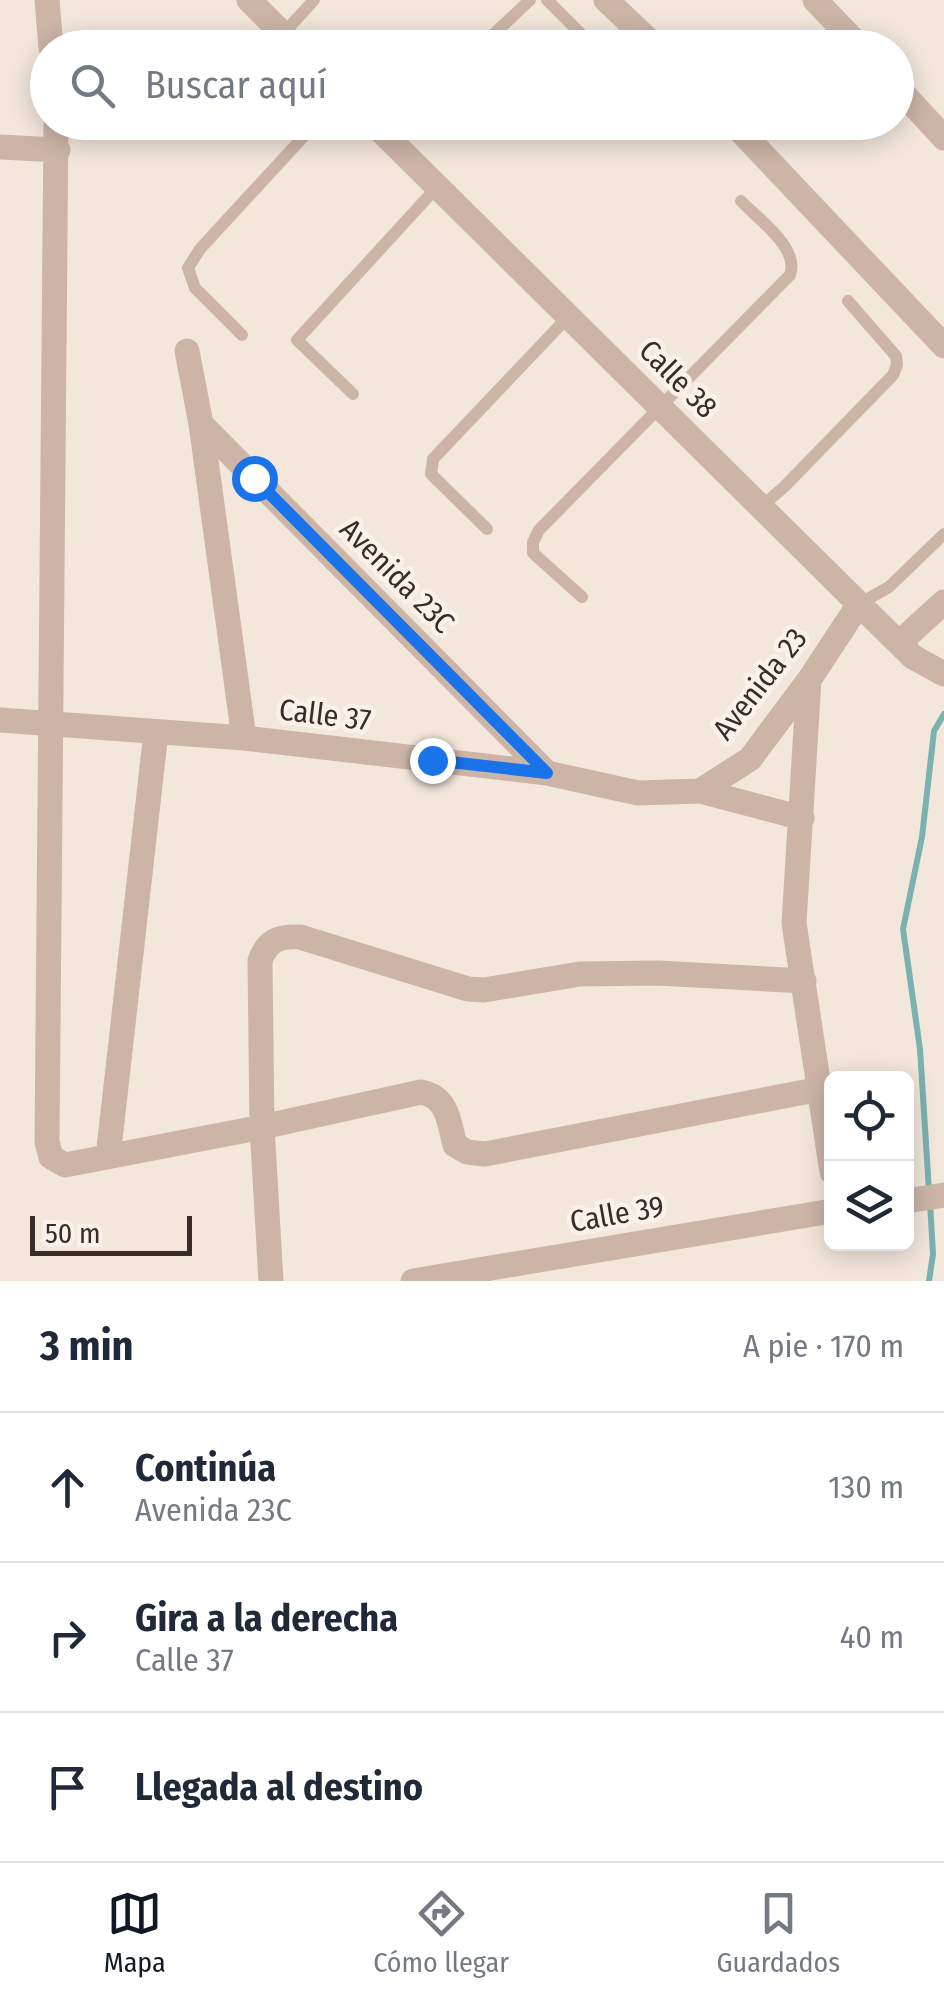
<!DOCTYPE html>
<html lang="es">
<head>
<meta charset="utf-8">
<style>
	body { margin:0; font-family:"Fira Sans Condensed",sans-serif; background:#f2f2f3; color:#1f2937 }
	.controls { position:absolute; right:30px; bottom:30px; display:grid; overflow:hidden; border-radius:15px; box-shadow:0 5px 25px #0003 }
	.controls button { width:90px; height:90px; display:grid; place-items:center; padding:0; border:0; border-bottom:2px solid #e0e1e3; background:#fff; color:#1f2937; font:50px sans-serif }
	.scale { position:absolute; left:30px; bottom:25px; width:162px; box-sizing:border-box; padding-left:10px; border:5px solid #382c28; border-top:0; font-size:28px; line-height:35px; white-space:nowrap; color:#382c28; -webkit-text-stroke:8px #fbf1e9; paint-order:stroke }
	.stop { position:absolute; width:30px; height:30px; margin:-22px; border:8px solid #1a73e8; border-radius:50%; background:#fff }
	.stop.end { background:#1a73e8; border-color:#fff; box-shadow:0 2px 10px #0008 }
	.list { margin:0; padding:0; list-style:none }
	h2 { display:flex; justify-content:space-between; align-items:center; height:130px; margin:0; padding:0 40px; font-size:42px }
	h2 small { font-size:32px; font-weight:400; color:#747a83 }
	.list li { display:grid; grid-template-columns:65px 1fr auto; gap:30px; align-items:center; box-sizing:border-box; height:150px; padding:0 40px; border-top:2px solid #e0e1e3 }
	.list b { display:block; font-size:38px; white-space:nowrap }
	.list p { margin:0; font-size:32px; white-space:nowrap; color:#747a83 }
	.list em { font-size:32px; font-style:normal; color:#747a83 }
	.icon { flex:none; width:55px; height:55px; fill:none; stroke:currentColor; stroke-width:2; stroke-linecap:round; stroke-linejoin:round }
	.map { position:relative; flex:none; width:944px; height:1281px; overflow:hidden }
	.search { position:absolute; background:#fff; box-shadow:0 5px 25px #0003; left:30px; right:30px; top:30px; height:110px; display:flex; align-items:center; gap:25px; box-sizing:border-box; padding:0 35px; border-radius:55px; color:#747a83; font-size:38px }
	.sheet { height:580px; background:#fff }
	nav { display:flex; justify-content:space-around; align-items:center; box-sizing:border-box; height:140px; border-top:2px solid #e0e1e3; background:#fff; font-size:28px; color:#747a83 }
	nav a { display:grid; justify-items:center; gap:5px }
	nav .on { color:#111827 }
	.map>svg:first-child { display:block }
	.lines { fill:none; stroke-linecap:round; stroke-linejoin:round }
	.stream { stroke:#7ab2b0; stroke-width:6 }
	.service { stroke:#ccb5a7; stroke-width:12 }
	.minor { stroke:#ccb5a7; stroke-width:25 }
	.route { stroke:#1a73e8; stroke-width:12 }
	.labels { text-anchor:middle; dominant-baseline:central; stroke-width:9; stroke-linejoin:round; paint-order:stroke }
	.street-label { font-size:30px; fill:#382c28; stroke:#fbf1e9 }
</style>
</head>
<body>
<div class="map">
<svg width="944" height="1281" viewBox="0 0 944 1281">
	<rect width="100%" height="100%" fill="#f3e7dc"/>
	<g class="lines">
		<!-- stream -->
		<path class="stream" d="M929,1191l-9,-142 -17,-120 19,-92 12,-106 10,-17
			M929,1281l4,-27 -3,-51"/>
		<!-- service -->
		<path class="service" d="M547,0l48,48
			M283,34l31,-34
			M479,48l51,-48
			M391,141l14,-19
			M242,335l-47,-47 -7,-20 12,-19 117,-127
			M353,394l-56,-54 140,-153
			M761,507l24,-21 108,-111 4,-10 -1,-9 -48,-55
			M487,529l-56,-55 2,-15 135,-142
			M582,597l-49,-44v-11l6,-12 251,-255c10,-27 -32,-56 -49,-74
			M859,604l30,-17 55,-53"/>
		<!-- minor -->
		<path class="minor" d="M47,0l4,48
			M249,0l48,48
			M606,0l51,48
			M815,0l46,48
			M896,86l48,52
			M56,122l-9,1020 4,15 14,8 197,-38 159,-35c27,5 28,30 34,53l12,7 18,2 335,-65
			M372,122l487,482 54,53 31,17
			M732,122l212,224
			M0,147l58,3
			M187,351l14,73 43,314
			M201,424l346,349
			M899,643l45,-41
			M809,680l-15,243 38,249
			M0,720l244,18 303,35 91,20 62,-2 102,27
			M700,791l50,-32 59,-79 50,-76
			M108,1157l48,-425
			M906,1201l38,-6
			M271,1281l-9,-154 -2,-166c7,-21 19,-25 40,-24l168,52 16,1 96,-16 78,-1 146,8
			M413,1281l419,-70"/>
	</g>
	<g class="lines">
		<!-- route -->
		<path class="route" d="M254,478l293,295 -115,-13"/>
	</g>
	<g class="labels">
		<!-- street labels -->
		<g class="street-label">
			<text transform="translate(678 379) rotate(45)">Calle 38</text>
			<text transform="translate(397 576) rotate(45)">Avenida 23C</text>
			<text transform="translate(760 684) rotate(-52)">Avenida 23</text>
			<text transform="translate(325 715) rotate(7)">Calle 37</text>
			<text transform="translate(617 1214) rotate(-10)">Calle 39</text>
		</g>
	</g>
</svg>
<div class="controls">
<button><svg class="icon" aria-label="locate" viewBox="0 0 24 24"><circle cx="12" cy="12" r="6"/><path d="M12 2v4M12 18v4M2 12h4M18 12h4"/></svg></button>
<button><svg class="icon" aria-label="layers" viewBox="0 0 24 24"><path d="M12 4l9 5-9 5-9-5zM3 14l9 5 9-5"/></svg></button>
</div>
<div class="scale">50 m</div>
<div class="stop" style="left:254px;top:478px"></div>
<div class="stop end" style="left:432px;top:760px"></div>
<div class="search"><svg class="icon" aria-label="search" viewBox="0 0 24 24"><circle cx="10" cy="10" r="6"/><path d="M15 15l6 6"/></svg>Buscar aquí</div>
</div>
<section class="sheet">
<h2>3 min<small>A pie · 170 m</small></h2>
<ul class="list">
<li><svg class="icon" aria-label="ahead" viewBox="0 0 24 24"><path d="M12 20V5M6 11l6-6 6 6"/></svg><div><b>Continúa</b><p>Avenida 23C</p></div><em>130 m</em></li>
<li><svg class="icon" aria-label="right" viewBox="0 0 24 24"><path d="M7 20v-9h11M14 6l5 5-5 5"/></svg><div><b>Gira a la derecha</b><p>Calle 37</p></div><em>40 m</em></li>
<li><svg class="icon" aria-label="arrive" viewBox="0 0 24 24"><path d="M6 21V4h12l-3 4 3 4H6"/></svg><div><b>Llegada al destino</b></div></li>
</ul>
</section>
<nav>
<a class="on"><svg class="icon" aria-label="map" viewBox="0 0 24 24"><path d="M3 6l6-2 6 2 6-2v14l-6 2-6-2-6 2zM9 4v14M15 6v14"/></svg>Mapa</a>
<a><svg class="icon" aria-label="directions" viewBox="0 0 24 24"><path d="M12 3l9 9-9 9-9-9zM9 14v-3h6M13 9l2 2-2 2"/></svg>Cómo llegar</a>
<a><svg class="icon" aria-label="saved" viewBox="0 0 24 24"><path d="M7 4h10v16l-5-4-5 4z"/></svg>Guardados</a>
</nav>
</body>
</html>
